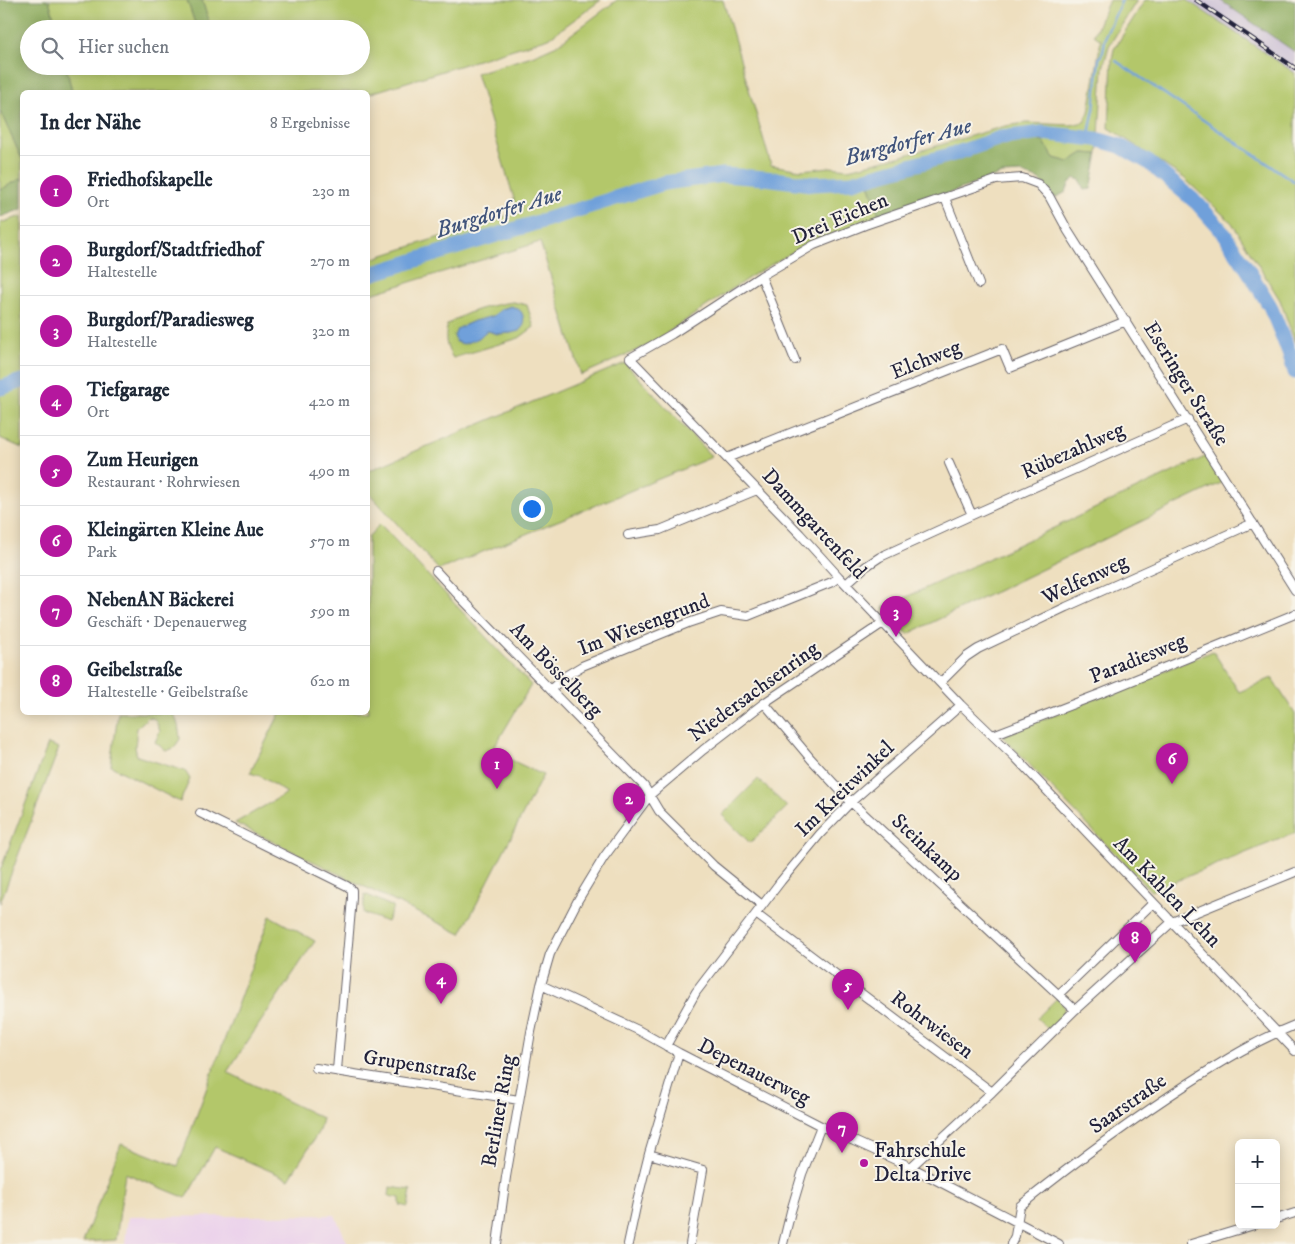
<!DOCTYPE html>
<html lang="de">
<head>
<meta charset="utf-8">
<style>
	body { margin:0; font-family:"IM FELL DW Pica",serif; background:#f2f2f3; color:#1f2937 }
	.controls { position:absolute; right:15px; bottom:15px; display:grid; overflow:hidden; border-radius:8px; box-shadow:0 2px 12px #0003 }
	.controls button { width:45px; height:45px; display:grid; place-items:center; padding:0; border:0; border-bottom:1px solid #e0e1e3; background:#fff; color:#1f2937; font:25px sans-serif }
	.you { position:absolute; left:531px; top:508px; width:18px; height:18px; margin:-12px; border:4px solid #fff; border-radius:50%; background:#1a73e8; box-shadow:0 0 0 8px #1a73e833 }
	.badge { display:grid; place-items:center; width:32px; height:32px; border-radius:50%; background:#b5179e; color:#fff; font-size:16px; font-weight:700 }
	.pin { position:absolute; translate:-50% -41px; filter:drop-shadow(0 1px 2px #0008) }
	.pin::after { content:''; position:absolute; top:26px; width:18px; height:15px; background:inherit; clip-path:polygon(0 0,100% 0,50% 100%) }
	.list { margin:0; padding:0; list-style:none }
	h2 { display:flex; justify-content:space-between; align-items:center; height:65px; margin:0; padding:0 20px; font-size:21px }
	h2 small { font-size:16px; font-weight:400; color:#747a83 }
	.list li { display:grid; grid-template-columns:32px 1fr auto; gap:15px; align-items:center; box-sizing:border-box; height:70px; padding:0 20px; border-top:1px solid #e0e1e3 }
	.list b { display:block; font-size:19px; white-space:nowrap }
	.list p { margin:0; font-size:16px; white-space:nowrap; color:#747a83 }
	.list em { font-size:16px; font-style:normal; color:#747a83 }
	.icon { flex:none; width:28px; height:28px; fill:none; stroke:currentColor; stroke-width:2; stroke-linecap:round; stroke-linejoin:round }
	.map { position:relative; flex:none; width:1295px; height:1244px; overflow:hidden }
	.search { position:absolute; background:#fff; box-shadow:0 2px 12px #0003; left:20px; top:20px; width:350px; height:55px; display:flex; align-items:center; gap:12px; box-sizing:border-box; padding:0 18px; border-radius:28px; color:#747a83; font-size:19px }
	.panel { position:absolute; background:#fff; box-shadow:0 2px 12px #0003; left:20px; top:90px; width:350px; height:625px; border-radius:8px }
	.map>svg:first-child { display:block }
	.built { fill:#ebd1eb }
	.industrial { fill:#cbbfd5 }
	.green { fill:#b3c76b; stroke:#6a7453; fill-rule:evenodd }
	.forest { fill:#8eac5f; stroke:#58674d }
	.water { fill:#6fa0da; stroke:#48618a }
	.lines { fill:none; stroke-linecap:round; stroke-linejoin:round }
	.stream { stroke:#6fa0da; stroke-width:2.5 }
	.river { stroke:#6fa0da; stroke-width:15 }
	.street-casing { stroke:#696469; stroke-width:10 }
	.street { stroke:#fff; stroke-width:8 }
	.rail-casing { stroke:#22223b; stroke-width:4.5 }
	.rail { stroke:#f7f3e8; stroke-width:2.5; stroke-dasharray:8; stroke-linecap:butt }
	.poi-dot { fill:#b5179e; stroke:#f7f3e8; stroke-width:2 }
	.labels { text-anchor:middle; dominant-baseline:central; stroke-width:4; stroke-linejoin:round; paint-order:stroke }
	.street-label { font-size:21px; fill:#22223b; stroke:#f7f3e8 }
	.poi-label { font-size:21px; fill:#22223b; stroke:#f7f3e8; text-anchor:start }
	.water-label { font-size:22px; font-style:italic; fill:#41547b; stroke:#f7f3e8 }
</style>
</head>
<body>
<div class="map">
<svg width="1295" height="1244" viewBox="0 0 1295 1244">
	<rect width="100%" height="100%" fill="#f7f3e8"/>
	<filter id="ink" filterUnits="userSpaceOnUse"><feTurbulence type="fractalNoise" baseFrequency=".02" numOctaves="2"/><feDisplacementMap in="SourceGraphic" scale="10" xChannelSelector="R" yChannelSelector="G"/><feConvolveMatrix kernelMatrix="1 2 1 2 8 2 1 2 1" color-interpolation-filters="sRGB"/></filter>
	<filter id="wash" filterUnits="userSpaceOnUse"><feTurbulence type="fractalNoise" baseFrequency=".0096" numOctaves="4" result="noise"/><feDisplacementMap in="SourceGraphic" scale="20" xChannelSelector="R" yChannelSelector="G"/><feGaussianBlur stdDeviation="1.12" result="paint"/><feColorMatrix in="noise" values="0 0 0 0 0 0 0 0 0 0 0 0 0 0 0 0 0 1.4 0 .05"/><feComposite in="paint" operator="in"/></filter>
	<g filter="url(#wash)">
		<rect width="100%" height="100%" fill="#eedfbf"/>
		<!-- built -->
		<path class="built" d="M335,1215l13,29h-223l3,-27z"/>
		<!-- industrial -->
		<path class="industrial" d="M1187,0h33l75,52v21z"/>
		<!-- green -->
		<path class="green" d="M49,0h138l10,29h-140z
			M202,0h399l-52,38 -181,56v-2h-296l-6,-26h295v-37h-150z
			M617,0h106l48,165 30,5 29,-3 18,2 54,-13 103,-30 21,-3 45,2 13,-3 5,-10 12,-72 -7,-5 15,-35h28l-28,46 -6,22 -4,67 -56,-5 -14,1 -28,4 -150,44 -37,2 -47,-7 -44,-2 -61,8 -294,91v-11l150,-48 -42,-139 56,-17 25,-11z
			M1145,0h42l108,73v269l-15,-42 -48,-77 -48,-45 -75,-50 3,-69 2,-10z
			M0,111l22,48v19l-22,12z
			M1033,139h16l50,5 -1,10 -15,-1 -14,9 -15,-4 -10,-16z
			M730,180l84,8 26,-1 29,-4 11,35 -68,23 -59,34 -104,70 -68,30 -41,-133 -172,53v-16l168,-52 138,-40z
			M22,216v162l-22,7v-162z
			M513,302l14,3 7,22 -15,11 -66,20c-8,-12 -8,-19 -6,-33 19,-14 43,-20 66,-23zM511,306v27l-13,1 -10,-3 -4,2 -21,-7c10,-4 22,-6 31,-10 8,-4 7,-7 17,-10z
			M625,363l87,94 -273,113 -71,-78v-21z
			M22,386v62l-22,-10v-45z
			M1207,456l16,26 -315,152 -25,-26z
			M380,524l151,161 -39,66 51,24 -82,159 -226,-111 52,-30 -27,-17 -10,-3 30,-60 88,-1v-175z
			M1213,651l26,41 33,-14 23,36v119l-144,58 -149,-155z
			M118,713h54c6,7 7,16 8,26l-6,9 -8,3 -11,-9 5,-11 -5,-12 -7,-2 -11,11 -2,19 2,9 48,15 5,8 -10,23 -69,-36z
			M48,744l11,4 -59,155v-32z
			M758,779l29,28 -37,36 -28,-28z
			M365,894l28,13 -6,15 -24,-9z
			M270,916l45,25 -88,131 95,46 -3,13 -30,48 -74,-32 -29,51 -61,-25 -9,67 -33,2 38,-98 57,22z
			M1057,998c2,2 4,4 6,6 5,9 -9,19 -15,25l-11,-11z
			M390,1187l21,3 -3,17 -8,-2v-7l-11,-2z"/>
		<!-- forest -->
		<path class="forest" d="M0,0h49l8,29h-28v37h37l6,26h-50v67l-22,-48z
			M187,0h15l9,29h-14z
			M1220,0h75v52z
			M1033,139l11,3 10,16 15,4 14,-9 15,1 -7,35 -7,1 -4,-10 -6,-2 -5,6 -3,8 -11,6 -15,-18 -18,-7 -20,1 -122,44 -11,-35 51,-13 89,-29z
			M22,178v31l-22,8v-27z"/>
		<!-- water -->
		<path class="water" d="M511,306c12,4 12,7 13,19l-5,6 -8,2 -13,1 -10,-3 -4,2 -5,5 -15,6 -8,-2 -2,-6 3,-7 6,-3 11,-5 19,-5 9,-7z"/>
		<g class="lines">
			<!-- stream -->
			<path class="stream" d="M1116,61l179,121
				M1088,139l6,-30 5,-50 4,-7 3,-18 16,-34"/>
			<!-- river -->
			<path class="river" d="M368,275l296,-92 59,-8 42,3 47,6 40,-2 105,-29 43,-15 42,-5 54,6 24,7 28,16 49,41 25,28 26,39 22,36 19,46 6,20
				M0,388l22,-7"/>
		</g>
	</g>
	<g filter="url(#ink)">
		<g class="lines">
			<defs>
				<path id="street" d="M945,198l34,86
					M761,276l34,84
					M727,458l275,-109 8,19 116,-47
					M949,463l23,52
					M628,535l32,-5 97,-40
					M436,571l26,28 182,187 15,25 55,55 48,39
					M846,584l19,-17 15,-10 92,-42 216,-96
					M1295,590l-227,-359 -19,-35 -11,-12 -16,-6 -26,2 -131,45 -51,20 -53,31 -89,58 -42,24 170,176 39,43 122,128 54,52 280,294
					M940,683l26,-26 12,-8 88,-42 187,-84
					M551,689l16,-14 15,-9 106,-43 33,-11 27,4 84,-34 7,-5
					M764,703l47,56 40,43 224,208
					M993,735l109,-42 193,-79
					M200,813l147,73 5,4v8l-15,172
					M756,914l236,178
					M541,985l97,45 41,23 142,73 90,41 148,77
					M1059,994l94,-91
					M666,1046l30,-54 85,-111 39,-47 31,-32 110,-97
					M316,1068l203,32
					M649,1154l54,16 -13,74
					M911,1167l81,-75 83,-82 97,-88 123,-50
					M1276,1219l19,-6
					M497,1244l9,-67 25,-145 10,-47 9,-31 28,-54 26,-43 46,-62 53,-45 61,-47 119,-80
					M628,1244l9,-42 12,-48 30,-101
					M783,1244l8,-33 11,-37 19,-48
					M1011,1244l4,-8 5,-30c54,-43 110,-85 169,-123 34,-22 68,-43 106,-58
					M1191,1244l63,-19"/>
			</defs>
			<!-- street casing -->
			<use href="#street" class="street-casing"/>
			<!-- street -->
			<use href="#street" class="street"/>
			<defs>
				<path id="rail" d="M1196,0l99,68"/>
			</defs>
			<!-- rail casing -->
			<use href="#rail" class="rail-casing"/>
			<!-- rail -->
			<use href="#rail" class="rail"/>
		</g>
	</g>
	<!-- markers -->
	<circle class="poi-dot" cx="864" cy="1163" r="5"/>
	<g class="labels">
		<!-- street labels -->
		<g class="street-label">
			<text transform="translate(840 219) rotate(-23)">Drei Eichen</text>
			<text transform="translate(926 360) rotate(-22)">Elchweg</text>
			<text transform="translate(1186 384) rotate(58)">Eseringer Straße</text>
			<text transform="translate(1073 451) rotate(-24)">Rübezahlweg</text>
			<text transform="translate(814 524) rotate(47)">Dammgartenfeld</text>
			<text transform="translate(1085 580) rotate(-25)">Welfenweg</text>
			<text transform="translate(644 625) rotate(-21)">Im Wiesengrund</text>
			<text transform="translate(1138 659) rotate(-22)">Paradiesweg</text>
			<text transform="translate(556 670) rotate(46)">Am Bösselberg</text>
			<text transform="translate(754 692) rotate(-36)">Niedersachsenring</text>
			<text transform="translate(845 789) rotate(-44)">Im Kreitwinkel</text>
			<text transform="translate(927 848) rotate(43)">Steinkamp</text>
			<text transform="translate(1167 892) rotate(46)">Am Kahlen Lehn</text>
			<text transform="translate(932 1025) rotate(37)">Rohrwiesen</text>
			<text transform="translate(420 1066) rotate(9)">Grupenstraße</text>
			<text transform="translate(754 1072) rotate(27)">Depenauerweg</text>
			<text transform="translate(1128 1104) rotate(-35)">Saarstraße</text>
			<text transform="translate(499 1111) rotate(-80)">Berliner Ring</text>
		</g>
		<!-- poi labels -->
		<g class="poi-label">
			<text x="874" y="1151">Fahrschule<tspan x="874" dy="24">Delta Drive</tspan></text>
		</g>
		<!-- water labels -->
		<g class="water-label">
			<text transform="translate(908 142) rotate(-15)">Burgdorfer Aue</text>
			<text transform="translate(499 212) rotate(-17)">Burgdorfer Aue</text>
		</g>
	</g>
</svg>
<div class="controls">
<button>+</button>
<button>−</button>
</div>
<div class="you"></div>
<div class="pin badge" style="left:497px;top:789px">1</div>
<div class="pin badge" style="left:629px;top:824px">2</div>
<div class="pin badge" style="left:896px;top:637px">3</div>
<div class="pin badge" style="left:441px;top:1004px">4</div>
<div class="pin badge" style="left:848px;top:1010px">5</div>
<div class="pin badge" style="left:1172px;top:784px">6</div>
<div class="pin badge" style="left:842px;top:1153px">7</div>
<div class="pin badge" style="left:1135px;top:963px">8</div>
<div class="search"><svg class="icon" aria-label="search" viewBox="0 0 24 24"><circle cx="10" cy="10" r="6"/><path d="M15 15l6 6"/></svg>Hier suchen</div>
<section class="panel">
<h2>In der Nähe<small>8 Ergebnisse</small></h2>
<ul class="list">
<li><span class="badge">1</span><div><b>Friedhofskapelle</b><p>Ort</p></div><em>230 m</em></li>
<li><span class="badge">2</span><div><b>Burgdorf/Stadtfriedhof</b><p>Haltestelle</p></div><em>270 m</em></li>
<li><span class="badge">3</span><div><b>Burgdorf/Paradiesweg</b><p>Haltestelle</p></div><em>320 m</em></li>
<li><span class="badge">4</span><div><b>Tiefgarage</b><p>Ort</p></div><em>420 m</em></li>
<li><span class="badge">5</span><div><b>Zum Heurigen</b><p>Restaurant · Rohrwiesen</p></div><em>490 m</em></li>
<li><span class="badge">6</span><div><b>Kleingärten Kleine Aue</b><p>Park</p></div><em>570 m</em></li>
<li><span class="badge">7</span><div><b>NebenAN Bäckerei</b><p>Geschäft · Depenauerweg</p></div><em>590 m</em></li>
<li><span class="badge">8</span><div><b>Geibelstraße</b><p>Haltestelle · Geibelstraße</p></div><em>620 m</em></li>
</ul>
</section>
</div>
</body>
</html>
